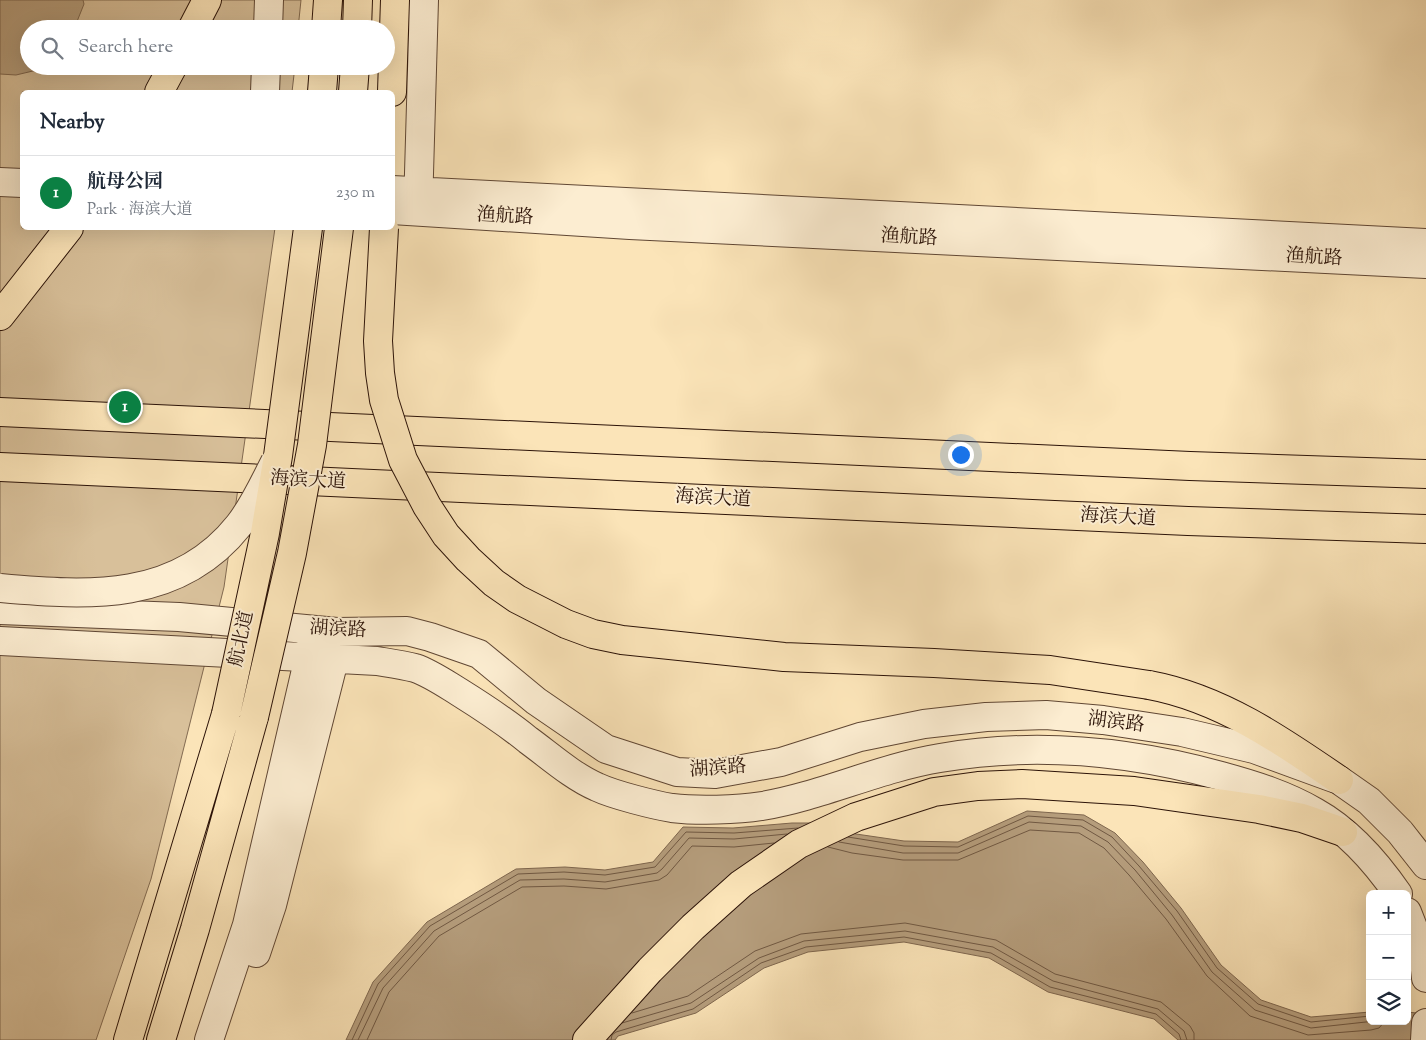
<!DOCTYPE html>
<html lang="en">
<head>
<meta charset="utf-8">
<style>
	body { margin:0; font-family:"Sorts Mill Goudy","Noto Serif SC",serif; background:#f2f2f3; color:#1f2937 }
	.controls { position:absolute; right:15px; bottom:15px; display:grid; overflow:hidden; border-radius:8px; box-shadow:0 5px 20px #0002 }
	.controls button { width:45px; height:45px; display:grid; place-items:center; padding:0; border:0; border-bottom:1px solid #e0e1e3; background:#fff; color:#1f2937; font:25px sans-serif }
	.you { position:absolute; left:960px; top:454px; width:18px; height:18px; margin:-12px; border:4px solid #fff; border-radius:50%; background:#1a73e8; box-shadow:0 0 0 8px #1a73e833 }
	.badge { display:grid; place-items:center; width:32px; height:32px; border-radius:50%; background:#0b8043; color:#fff; font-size:16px; font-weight:700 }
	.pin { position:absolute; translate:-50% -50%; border:2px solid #fff; box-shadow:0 1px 5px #0006 }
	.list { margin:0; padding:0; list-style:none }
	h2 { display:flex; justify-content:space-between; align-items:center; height:65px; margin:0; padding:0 20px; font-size:21px }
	h2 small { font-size:16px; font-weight:400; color:#747a83 }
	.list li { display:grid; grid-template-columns:32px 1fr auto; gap:15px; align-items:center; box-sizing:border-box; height:75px; padding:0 20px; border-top:1px solid #e0e1e3 }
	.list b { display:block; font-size:19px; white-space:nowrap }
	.list p { margin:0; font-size:16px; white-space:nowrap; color:#747a83 }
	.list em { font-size:16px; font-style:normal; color:#747a83 }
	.icon { flex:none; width:28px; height:28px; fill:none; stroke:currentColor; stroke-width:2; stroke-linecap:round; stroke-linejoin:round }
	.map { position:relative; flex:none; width:1426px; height:1040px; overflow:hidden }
	.search { position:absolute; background:#fff; box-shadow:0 5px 20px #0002; left:20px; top:20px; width:375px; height:55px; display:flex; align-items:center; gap:12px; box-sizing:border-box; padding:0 18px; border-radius:28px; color:#747a83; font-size:19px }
	.panel { position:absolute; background:#fff; box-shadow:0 5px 20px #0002; left:20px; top:90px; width:375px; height:140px; border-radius:8px }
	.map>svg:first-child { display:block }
	.green { fill:#d8c09a; stroke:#826a51 }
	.water { fill:#b59d7c; stroke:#7e664e }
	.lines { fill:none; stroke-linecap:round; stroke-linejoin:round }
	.shore { stroke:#705842; stroke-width:1 }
	.minor-casing { stroke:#604734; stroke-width:30 }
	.major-casing { stroke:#2c1308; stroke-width:30 }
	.highway-casing { stroke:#2c1308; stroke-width:30 }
	.minor { stroke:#fcedd1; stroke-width:28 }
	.major { stroke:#fbe4b8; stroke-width:28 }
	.highway { stroke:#fbe4b8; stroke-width:28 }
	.minor-bridge-casing { stroke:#604734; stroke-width:30; stroke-linecap:butt }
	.major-bridge-casing { stroke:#2c1308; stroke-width:30; stroke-linecap:butt }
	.minor-bridge { stroke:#fcedd1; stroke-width:28 }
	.major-bridge { stroke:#fbe4b8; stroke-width:28 }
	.labels { text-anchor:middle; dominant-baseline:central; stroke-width:4; stroke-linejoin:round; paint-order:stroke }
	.street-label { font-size:19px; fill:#2c1308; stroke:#fcedd1 }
</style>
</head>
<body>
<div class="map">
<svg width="1426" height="1040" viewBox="0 0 1426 1040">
	<rect width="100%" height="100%" fill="#fbe4b8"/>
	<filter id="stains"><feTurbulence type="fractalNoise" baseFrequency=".004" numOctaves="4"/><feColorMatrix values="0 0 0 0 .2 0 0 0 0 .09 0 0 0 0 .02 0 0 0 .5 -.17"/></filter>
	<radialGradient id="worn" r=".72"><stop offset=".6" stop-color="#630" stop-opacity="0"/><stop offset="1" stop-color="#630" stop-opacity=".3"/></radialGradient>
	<!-- green -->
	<path class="green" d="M0,0h301l-3,29h-269v37h266l-3,26h-270v136h253l-51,359 -73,292 -55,161h-96z"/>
	<!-- water -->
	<path class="water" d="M0,0h83l1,4 -10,25h-45v37h25l-38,9 -16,-1z
		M1027,811l57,4 31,18 28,29 38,46 40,57 40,35 50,17 59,-5v9h37v-9l19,2v26h-248l-24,-21 -106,-27 -59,-34 -85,-16 -96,10 -44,16 -68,45 -78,23 -3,4h-269l27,-58 54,-60 89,-53 49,-2 40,3 48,-8 30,-35 50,1 59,-5h20l44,11 48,7 54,1z"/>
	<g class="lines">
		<!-- shore -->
		<path class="shore" d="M848,837l56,9 54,1 70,-31 55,4 29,17 27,29 38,45 40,57 41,36 53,18 59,-6
			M839,842l64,11h55l71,-31 52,4 27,16 27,28 37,45 40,57 43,38 56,18 64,-7
			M828,847l24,6 51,7h55l72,-30 49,3 25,15 25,27 37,44 41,57 43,40 58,19 63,-5 8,-2 6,-7
			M632,1013l56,-17 67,-45 46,-17 104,-11 91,17 59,34 106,28 29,24 4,7v7
			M622,1023l69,-20 68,-45 45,-17 101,-10 88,16 60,34 105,28 26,22 3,9
			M352,1040l26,-56 52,-58 88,-52 46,-2 41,3 50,-8 31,-35 48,1 64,-5
			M358,1040l25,-52 51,-57 86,-51 44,-1 41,3 52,-9 5,-4 27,-31 45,1 53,-5
			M367,1040l22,-48 50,-56 83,-49 42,-1 42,3 53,-9 8,-5 25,-29 42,1 40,-4
			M611,1040l1,-5 4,-3 77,-23 68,-46 45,-16 98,-10 87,16 59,34 106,27 23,20 2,6"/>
		<defs>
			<path id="minor" d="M268,29l1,-29
				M265,92l1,-26
				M0,182l22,1
				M392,190l1034,53
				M418,208l6,-208
				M392,210l238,15 796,39
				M0,610l179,7 158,15 70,-1 23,6 49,17 57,47 70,48 71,23 38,2 66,-12 79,-25 64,-13 62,-7 60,-2 57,5 79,12 72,17 85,31 30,21 31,31 26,33
				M0,641l377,20c12,2 26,4 38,7 15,5 31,16 44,24 24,15 47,30 69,48 22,16 44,36 69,47 17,8 57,18 75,21 25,3 65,2 90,-2 60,-10 117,-38 178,-48 93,-16 190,-7 281,18 33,9 65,19 94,36 34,19 61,50 83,82
				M1407,912l16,41 3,25
				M256,953l16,-48 62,-245 2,-19
				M209,1040l38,-115 62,-268 2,-16
				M1425,1040l1,-17"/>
			<path id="major" d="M192,29l15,-29
				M326,29l2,-29
				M357,29l1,-29
				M159,92l14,-26
				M322,92l2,-26
				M353,92l2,-26
				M392,92l3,-92
				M0,316l69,-88
				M1149,685c71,13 132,55 190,95
				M128,1040l98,-326
				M161,1040l34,-111 59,-212
				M587,1040l63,-70 43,-43 48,-43 58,-40 57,-27 78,-25 44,-6 44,-2 112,7 125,18 43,9 41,14"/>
			<path id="highway" d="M0,412l1190,54 236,8
				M0,467l1188,54 238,8"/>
		</defs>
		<!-- minor casing -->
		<use href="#minor" class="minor-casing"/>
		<!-- major casing -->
		<use href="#major" class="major-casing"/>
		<!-- highway casing -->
		<use href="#highway" class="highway-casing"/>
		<!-- minor -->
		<use href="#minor" class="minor"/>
		<!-- major -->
		<use href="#major" class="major"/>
		<!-- highway -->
		<use href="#highway" class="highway"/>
		<defs>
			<path id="minor-bridge" d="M0,588c89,8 178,14 239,-63 15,-19 25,-42 36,-63"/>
			<path id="major-bridge" d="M384,228l-6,113 2,32 4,27 19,60 24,46 19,29 22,24 26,24 23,16 49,25 27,10 29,6 162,17 150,6 116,7 99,15
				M226,714l39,-181 13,-77 30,-228
				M254,717l38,-164 20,-108 27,-217"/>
		</defs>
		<!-- minor-bridge casing -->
		<use href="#minor-bridge" class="minor-bridge-casing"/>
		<!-- major-bridge casing -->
		<use href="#major-bridge" class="major-bridge-casing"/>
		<!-- minor-bridge -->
		<use href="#minor-bridge" class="minor-bridge"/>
		<!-- major-bridge -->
		<use href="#major-bridge" class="major-bridge"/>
	</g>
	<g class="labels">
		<!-- street labels -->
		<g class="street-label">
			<text transform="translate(505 217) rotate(3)">渔航路</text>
			<text transform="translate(909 238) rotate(3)">渔航路</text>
			<text transform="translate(1314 258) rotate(3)">渔航路</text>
			<text transform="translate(308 481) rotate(3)">海滨大道</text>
			<text transform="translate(713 499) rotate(3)">海滨大道</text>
			<text transform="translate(1118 518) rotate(3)">海滨大道</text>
			<text transform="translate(338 630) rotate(3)">湖滨路</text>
			<text transform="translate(242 639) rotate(-78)">航北道</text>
			<text transform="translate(1116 723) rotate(7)">湖滨路</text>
			<text transform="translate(718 769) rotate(-4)">湖滨路</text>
		</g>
	</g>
	<rect width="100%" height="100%" filter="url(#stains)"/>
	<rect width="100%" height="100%" fill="url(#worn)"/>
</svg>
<div class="controls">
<button>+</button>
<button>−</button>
<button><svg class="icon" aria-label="layers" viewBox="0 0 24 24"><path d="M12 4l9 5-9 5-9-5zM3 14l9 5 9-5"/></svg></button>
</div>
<div class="you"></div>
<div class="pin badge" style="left:125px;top:407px">1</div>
<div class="search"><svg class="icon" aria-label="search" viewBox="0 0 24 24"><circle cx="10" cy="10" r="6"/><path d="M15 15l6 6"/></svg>Search here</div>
<section class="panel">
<h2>Nearby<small></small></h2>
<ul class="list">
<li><span class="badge">1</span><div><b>航母公园</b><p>Park · 海滨大道</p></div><em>230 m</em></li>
</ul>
</section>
</div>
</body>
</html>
